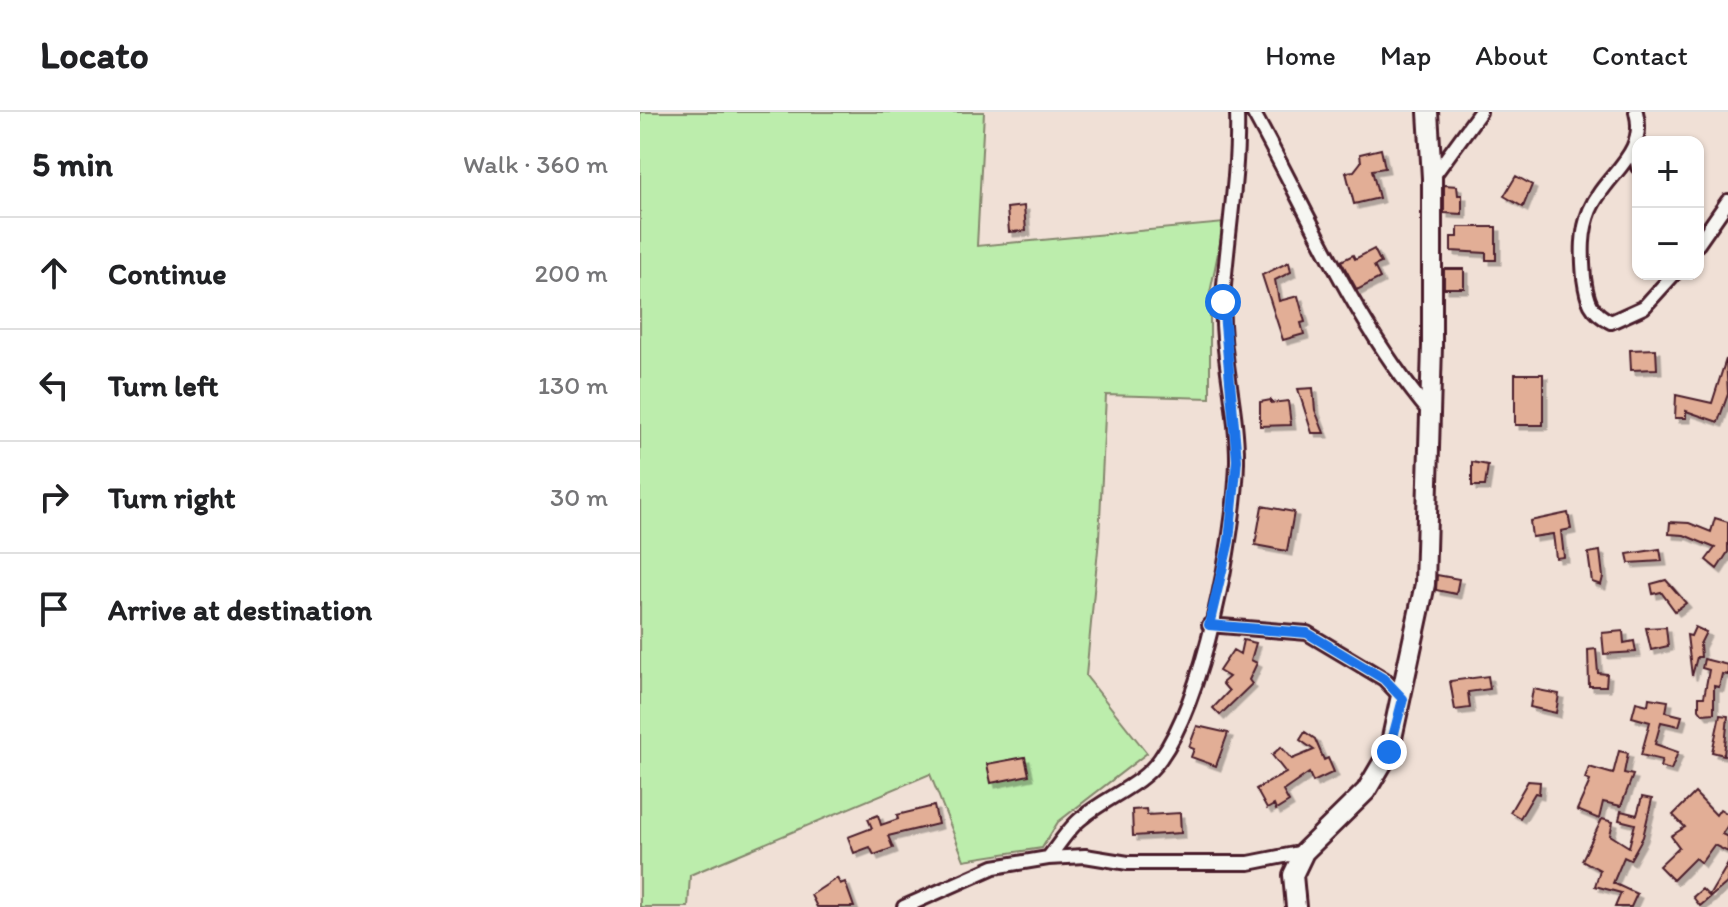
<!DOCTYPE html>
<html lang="en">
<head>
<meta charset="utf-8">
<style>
	body { margin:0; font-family:Itim,sans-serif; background:#f6f6f6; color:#202124 }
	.controls { position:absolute; right:24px; top:24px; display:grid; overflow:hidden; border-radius:16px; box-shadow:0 2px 6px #0004 }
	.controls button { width:72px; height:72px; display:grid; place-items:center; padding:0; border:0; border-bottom:2px solid #e0e0e0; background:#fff; color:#202124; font:40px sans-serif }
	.stop { position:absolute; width:24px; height:24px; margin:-18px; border:6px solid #1a73e8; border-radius:50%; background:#fff }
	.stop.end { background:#1a73e8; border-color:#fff; box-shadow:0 2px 8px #0008 }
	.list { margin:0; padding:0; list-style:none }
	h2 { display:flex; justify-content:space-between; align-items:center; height:104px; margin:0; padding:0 32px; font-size:34px }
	h2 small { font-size:26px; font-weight:400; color:#757577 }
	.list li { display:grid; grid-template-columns:52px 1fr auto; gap:24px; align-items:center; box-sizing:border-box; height:112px; padding:0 32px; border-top:2px solid #e0e0e0 }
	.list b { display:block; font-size:30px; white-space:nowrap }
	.list em { font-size:26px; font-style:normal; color:#757577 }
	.icon { flex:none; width:44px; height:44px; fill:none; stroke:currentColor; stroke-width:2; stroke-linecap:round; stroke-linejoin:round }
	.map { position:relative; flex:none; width:1088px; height:795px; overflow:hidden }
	header { display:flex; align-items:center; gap:48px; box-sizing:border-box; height:112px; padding:0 40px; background:#fff; border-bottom:2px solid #e0e0e0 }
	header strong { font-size:38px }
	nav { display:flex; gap:44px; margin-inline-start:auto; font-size:28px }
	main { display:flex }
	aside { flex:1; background:#fff }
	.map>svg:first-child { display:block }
	.green { fill:#bcedac; stroke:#83866c; stroke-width:2 }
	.building { fill:#e2ae96; stroke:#4a1f2b; stroke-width:2; filter:url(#shadow) }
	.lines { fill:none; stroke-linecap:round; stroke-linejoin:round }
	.street-casing { stroke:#4a1f2b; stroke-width:18 }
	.secondary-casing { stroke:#4a1f2b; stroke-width:24 }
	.street { stroke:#f6f6f2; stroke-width:12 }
	.secondary { stroke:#f6f6f2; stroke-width:18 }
	.route { stroke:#1a73e8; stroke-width:10 }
</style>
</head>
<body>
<header>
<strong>Locato</strong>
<nav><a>Home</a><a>Map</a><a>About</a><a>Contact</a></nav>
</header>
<main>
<aside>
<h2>5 min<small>Walk · 360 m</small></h2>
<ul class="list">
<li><svg class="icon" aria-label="ahead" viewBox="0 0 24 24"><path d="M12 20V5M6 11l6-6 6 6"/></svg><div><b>Continue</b></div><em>200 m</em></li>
<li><svg class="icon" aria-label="left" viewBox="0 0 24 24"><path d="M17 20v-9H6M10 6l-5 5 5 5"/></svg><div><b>Turn left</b></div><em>130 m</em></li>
<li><svg class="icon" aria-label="right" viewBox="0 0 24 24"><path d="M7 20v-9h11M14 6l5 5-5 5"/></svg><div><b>Turn right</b></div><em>30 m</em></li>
<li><svg class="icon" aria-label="arrive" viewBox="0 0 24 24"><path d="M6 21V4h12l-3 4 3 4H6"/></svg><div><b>Arrive at destination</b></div></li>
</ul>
</aside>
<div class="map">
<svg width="1088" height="795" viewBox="0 0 1088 795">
	<defs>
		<filter id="shadow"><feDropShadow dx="4.5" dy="4.5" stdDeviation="0" flood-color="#0004"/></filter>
	</defs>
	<rect width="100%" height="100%" fill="#f0e0d6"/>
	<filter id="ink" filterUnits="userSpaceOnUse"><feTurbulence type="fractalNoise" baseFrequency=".0125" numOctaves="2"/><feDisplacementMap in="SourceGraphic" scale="16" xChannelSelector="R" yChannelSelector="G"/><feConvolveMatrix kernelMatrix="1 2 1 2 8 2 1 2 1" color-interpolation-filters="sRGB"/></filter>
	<g filter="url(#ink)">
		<!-- green -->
		<path class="green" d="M0,0h344l-7,134 247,-23 -14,70v105l-104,-3 -7,144 -13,137 61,77 -89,69 -16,26 -78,12 -34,-86 -240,101 -2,32h-48z"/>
		<!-- building -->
		<path class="building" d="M741,37l4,19 -13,2 7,28 -25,6 -8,-32 8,-1 7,-9 -1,-8z
			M876,64l16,9 -9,22 -19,-11z
			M804,73l13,1 1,9h4v19l-18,-1z
			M384,94l2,25 -17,1 -2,-24z
			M818,115h38v33h-10v-7l-35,-2v-14h7z
			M734,137l7,14 -7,3 6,12 -23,12 -16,-29 12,-6 2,4z
			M649,150l2,10 -16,8 4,21 19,-5 7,26 -4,1 3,11 -21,6 -21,-65z
			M804,157h20v19h-20z
			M1016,237l1,20 -26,1 -1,-20z
			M1086,247l2,35 -10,28 -32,-11v7h-11l1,-23 36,8z
			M875,262h28v51h-28z
			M673,276l2,22 9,23h-12l-14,-44z
			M631,288v3l17,-2 3,24 -31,1v-24z
			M832,350l16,3 -3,21h-13z
			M622,394l32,6 -7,39 -32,-6z
			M928,401l3,16 -10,2 3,26 -8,1 -3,-24 -21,3 -2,-16z
			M1075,406l13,4v30l-11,17 -11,-9 9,-12 -31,-13 -15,-1 1,-12 19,1 22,9z
			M1020,437l2,12 -33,2 -2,-9z
			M960,439l3,26 -2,8 -9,-3 -4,-29z
			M797,463l22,4 -3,15 -20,-4z
			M1026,468l20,23 -11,8 -14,-19 -8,2 -2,-10z
			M1026,515l2,19 -17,4 -5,-22z
			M1055,515l11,5 -6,12 1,13h-4l-5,19 -5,-41 4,1z
			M983,519l1,12 10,-2 2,11 -32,2 -2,-21z
			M603,528l13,3 -5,17 6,3 -8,17 3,4 -32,31 -7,-7 16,-17 -7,-8 7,-6 -10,-6 14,-21 7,4z
			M956,537l2,24 9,1 -1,12h-17l-1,-36z
			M1064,547l24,6v10l-6,-1 -3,13 -5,-1v27l-11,1 -4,-5v-12h5l5,-27 -7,-2z
			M848,564l2,13 -22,3 2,16 -15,2 -5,-29z
			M893,577l26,5 -3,19 -26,-6z
			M1009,586l19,3 -2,11 16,4 -3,10 -18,-4 -6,22 23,8 -7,18 -11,-3 2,-7 -21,-5 9,-33 -18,-5 4,-15 12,3z
			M1080,603l8,1 -4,39 -12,-3z
			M557,614l31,7 -12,33 -25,-9 3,-8 -5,-2z
			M665,620l10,7 9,21 4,-2 6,14 -21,10 -4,-9 -26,18 6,11 -13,8 -2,-5 -7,4 -11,-20 30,-16 -14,-18 9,-8 11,12 22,-9 -14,-10z
			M979,639l9,2 -4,20 9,2 -12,31 -18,-4 -4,17 -22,-9 13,-29 -5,-2 4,-12 24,7z
			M385,645l4,18 -38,8 -4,-19z
			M888,669l12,1 -1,12 -4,-1 -15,25 -10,-6z
			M1055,681l21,22 4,-6 8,5v11l-6,9 6,3v15l-14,-7 -13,18 -6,-5 -22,22 -14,-14 20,-19 -8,-11 14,-9 -12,-12z
			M1002,685l10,2 -9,38 -13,23 -6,-3 -11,26 24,11 -6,13h-16l6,-14 -26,-7 5,-16 -18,-10 20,-41 11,3 -3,13 19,12 6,-23 -16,-4 2,-9 16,4z
			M294,694l4,18 -50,12 5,12 -19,7 -4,-8 -16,6 -6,-16 24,-9 -4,-9 10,-4 3,10 17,-6 -1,-4z
			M506,697l1,6 33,-2 1,20 -48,3 -1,-26z
			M1088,752v18l-28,24 -7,-9 9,-8 7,7z
			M197,766l3,6 5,-2 9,25h-37l-6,-12z"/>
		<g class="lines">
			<defs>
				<path id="street" d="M613,0c57,103 101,211 178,302
					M996,0c12,43 -31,62 -46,98 -9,22 -8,44 -6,68 3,22 6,34 27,44l33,-15 30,-33
					M995,38l3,17
					M792,66l48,-66
					M1058,132l30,-43
					M569,513l98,8 77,46 19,20
					M408,746c11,-13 21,-31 35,-41 24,-20 59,-32 77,-58 44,-61 75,-221 77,-297 1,-54 -17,-109 -14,-163 4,-63 16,-124 14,-187
					M264,795l90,-40 54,-9 37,-2 43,7h121l55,-11"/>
				<path id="secondary" d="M656,795l-3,-32 11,-23 62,-61 23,-39 36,-168 7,-238v-168l-4,-66"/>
			</defs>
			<!-- street casing -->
			<use href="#street" class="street-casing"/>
			<!-- secondary casing -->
			<use href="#secondary" class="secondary-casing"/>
			<!-- street -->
			<use href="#street" class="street"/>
			<!-- secondary -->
			<use href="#secondary" class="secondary"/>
		</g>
	</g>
	<g class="lines" filter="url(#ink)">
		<!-- route -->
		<path class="route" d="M583,190l14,158 -8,81 -20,84 98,8 77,46 19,20 -14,53"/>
	</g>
</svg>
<div class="controls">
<button>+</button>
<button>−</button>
</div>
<div class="stop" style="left:583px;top:190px"></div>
<div class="stop end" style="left:749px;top:640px"></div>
</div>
</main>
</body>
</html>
